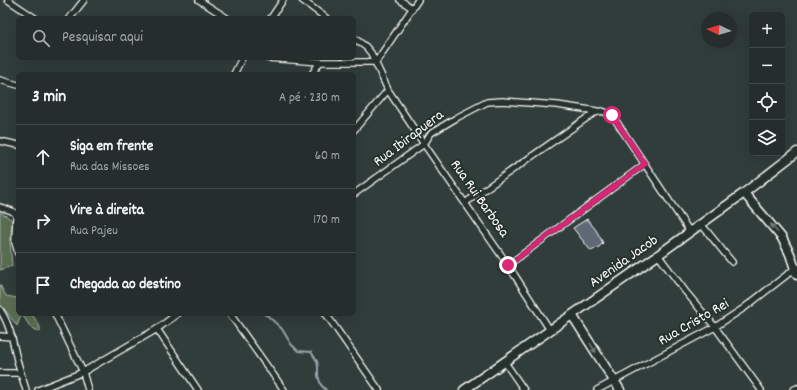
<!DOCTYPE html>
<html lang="pt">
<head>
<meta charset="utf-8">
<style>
	body { margin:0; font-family:Dekko,sans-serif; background:#313a38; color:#f1f3f6 }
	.controls { position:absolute; right:12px; top:12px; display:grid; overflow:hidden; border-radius:6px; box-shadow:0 4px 16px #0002 }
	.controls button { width:36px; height:36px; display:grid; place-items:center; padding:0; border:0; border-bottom:1px solid #424a48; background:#252e2c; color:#f1f3f6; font:20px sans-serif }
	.compass { position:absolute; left:701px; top:12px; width:36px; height:36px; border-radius:50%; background:#252e2c; box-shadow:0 4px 16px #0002; rotate:274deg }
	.stop { position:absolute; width:12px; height:12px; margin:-9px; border:3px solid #db2777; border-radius:50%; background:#fff }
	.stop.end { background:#db2777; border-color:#fff; box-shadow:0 1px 4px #0008 }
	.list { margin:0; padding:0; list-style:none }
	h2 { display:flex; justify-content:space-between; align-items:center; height:52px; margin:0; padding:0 16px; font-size:17px }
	h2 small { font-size:13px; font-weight:400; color:#a3a8a9 }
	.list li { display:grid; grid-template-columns:26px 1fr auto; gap:12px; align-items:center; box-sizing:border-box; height:64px; padding:0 16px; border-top:1px solid #424a48 }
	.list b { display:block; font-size:15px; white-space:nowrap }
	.list p { margin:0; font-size:13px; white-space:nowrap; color:#a3a8a9 }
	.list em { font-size:13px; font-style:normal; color:#a3a8a9 }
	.icon { flex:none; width:22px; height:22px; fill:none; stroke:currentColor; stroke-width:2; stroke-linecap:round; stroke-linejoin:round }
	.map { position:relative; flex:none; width:797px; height:390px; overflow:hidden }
	.search { position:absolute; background:#252e2c; box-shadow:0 4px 16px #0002; left:16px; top:16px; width:340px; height:44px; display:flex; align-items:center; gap:10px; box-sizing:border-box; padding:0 14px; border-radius:6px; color:#a3a8a9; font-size:15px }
	.panel { position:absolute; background:#252e2c; box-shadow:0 4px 16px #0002; left:16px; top:72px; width:340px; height:244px; border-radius:6px }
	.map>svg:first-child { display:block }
	.green { fill:#5a6e52; stroke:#acb6a8 }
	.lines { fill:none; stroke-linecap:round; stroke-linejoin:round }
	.stream { stroke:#94a4aa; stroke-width:2 }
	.building { fill:#5f6775; stroke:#fff }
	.street-casing { stroke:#fff; stroke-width:8 }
	.secondary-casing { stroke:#fff; stroke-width:11 }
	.street { stroke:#26332d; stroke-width:5.5 }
	.secondary { stroke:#26332d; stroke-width:8 }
	.oneway { fill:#727a76 }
	.route { stroke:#db2777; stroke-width:5 }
	.labels { text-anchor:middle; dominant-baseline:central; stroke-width:4; stroke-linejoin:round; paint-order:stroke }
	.street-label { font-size:15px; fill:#fff; stroke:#26332d }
</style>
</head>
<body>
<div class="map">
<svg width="797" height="390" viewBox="0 0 797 390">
	<rect width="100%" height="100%" fill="#313d3b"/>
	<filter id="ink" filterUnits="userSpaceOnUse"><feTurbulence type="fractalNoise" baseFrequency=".025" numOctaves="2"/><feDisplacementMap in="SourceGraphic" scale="8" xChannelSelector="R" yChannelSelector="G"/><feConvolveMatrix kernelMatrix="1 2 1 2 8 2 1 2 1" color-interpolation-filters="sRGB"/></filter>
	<g filter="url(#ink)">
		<!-- green -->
		<path class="green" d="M0,212l11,7 1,5 -2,16 2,26 -12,4z
			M0,285l6,11 11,2 1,-1v17h14l8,13v5l-9,-4 -8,-12h-2l-4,10 -14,-19 -3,-2z"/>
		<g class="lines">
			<!-- stream -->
			<path class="stream" d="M264,314l4,2 14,13 9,15 7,7 13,1 6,9 1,6v9l3,9 5,5"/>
		</g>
		<!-- building -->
		<path class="building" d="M587,219l9,11 7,13 -4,4 -8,4 -18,-23z"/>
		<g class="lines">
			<defs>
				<path id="street" d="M8,0l27,18
					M199,0l28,18
					M302,0l24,18
					M400,0l12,8
					M70,18l14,-18
					M271,18l12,-18
					M354,38l12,9 5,6 17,37 36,54 84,121 42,65
					M267,58l53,4h56
					M376,62l42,-62
					M234,74l8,-16
					M312,74l8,-12
					M0,80l18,5
					M354,130l34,-40
					M0,141l18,4
					M354,194l70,-50 7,-11 27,-16 29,-15 15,-1 55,4 40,6
					M465,203l129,-90 8,-2 10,4 78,117
					M0,207l12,4 4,3v4l-1,24 3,11
					M701,224l31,38
					M658,255l27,36 30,36 46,63
					M508,265l137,-101
					M0,310c10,14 13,33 17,50 3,10 6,20 9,30
					M55,314l28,58 5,18
					M230,314l54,76
					M326,314l53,76
					M157,329l41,61
					M0,336l12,1
					M504,361l20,29
					M0,373h21
					M38,390l45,-18 74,-43 20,-15
					M597,390l118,-63 29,-19 53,-41
					M793,390l4,-2"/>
				<path id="secondary" d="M744,193l38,45 8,16 7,21
					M572,315l48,75
					M464,390l194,-135 86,-62 53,-41"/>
			</defs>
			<!-- street casing -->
			<use href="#street" class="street-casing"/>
			<!-- secondary casing -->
			<use href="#secondary" class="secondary-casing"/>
			<!-- street -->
			<use href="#street" class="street"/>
			<!-- secondary -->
			<use href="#secondary" class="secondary"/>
		</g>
		<!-- one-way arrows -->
		<defs><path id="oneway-solid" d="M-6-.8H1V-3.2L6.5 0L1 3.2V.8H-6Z"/></defs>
		<g class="oneway">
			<use href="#oneway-solid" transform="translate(774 228) rotate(-130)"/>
			<use href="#oneway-solid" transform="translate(593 348) rotate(58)"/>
		</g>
	</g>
	<g class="lines" filter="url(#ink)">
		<!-- route -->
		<path class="route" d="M508,265l137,-101 -33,-49"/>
	</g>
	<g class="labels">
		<!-- street labels -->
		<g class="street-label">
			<text transform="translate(409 139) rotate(-37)">Rua Ibirapuera</text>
			<text transform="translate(479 199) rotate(55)">Rua Rui Barbosa</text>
			<text transform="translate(624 262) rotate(-35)">Avenida Jacob</text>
			<text transform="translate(694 323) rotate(-30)">Rua Cristo Rei</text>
		</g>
	</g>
</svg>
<div class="controls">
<button>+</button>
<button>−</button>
<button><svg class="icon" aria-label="locate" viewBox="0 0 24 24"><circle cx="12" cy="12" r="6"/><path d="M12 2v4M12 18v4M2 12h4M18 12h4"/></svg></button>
<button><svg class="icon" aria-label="layers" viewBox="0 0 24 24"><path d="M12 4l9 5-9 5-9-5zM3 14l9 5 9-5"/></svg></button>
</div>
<svg class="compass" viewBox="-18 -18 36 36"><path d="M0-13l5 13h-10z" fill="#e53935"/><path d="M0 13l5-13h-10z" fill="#a3a8a9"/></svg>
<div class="stop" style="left:612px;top:115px"></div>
<div class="stop end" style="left:508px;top:265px"></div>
<div class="search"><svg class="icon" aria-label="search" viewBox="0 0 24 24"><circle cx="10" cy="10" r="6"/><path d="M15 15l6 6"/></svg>Pesquisar aqui</div>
<section class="panel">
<h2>3 min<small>A pé · 230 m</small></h2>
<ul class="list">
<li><svg class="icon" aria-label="ahead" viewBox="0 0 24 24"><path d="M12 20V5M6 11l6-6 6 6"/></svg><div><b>Siga em frente</b><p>Rua das Missoes</p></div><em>60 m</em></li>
<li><svg class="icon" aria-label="right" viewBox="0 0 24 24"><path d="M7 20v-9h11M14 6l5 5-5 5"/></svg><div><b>Vire à direita</b><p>Rua Pajeu</p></div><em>170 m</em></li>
<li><svg class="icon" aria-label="arrive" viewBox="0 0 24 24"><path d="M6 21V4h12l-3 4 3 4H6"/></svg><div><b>Chegada ao destino</b></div></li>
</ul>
</section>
</div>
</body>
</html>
